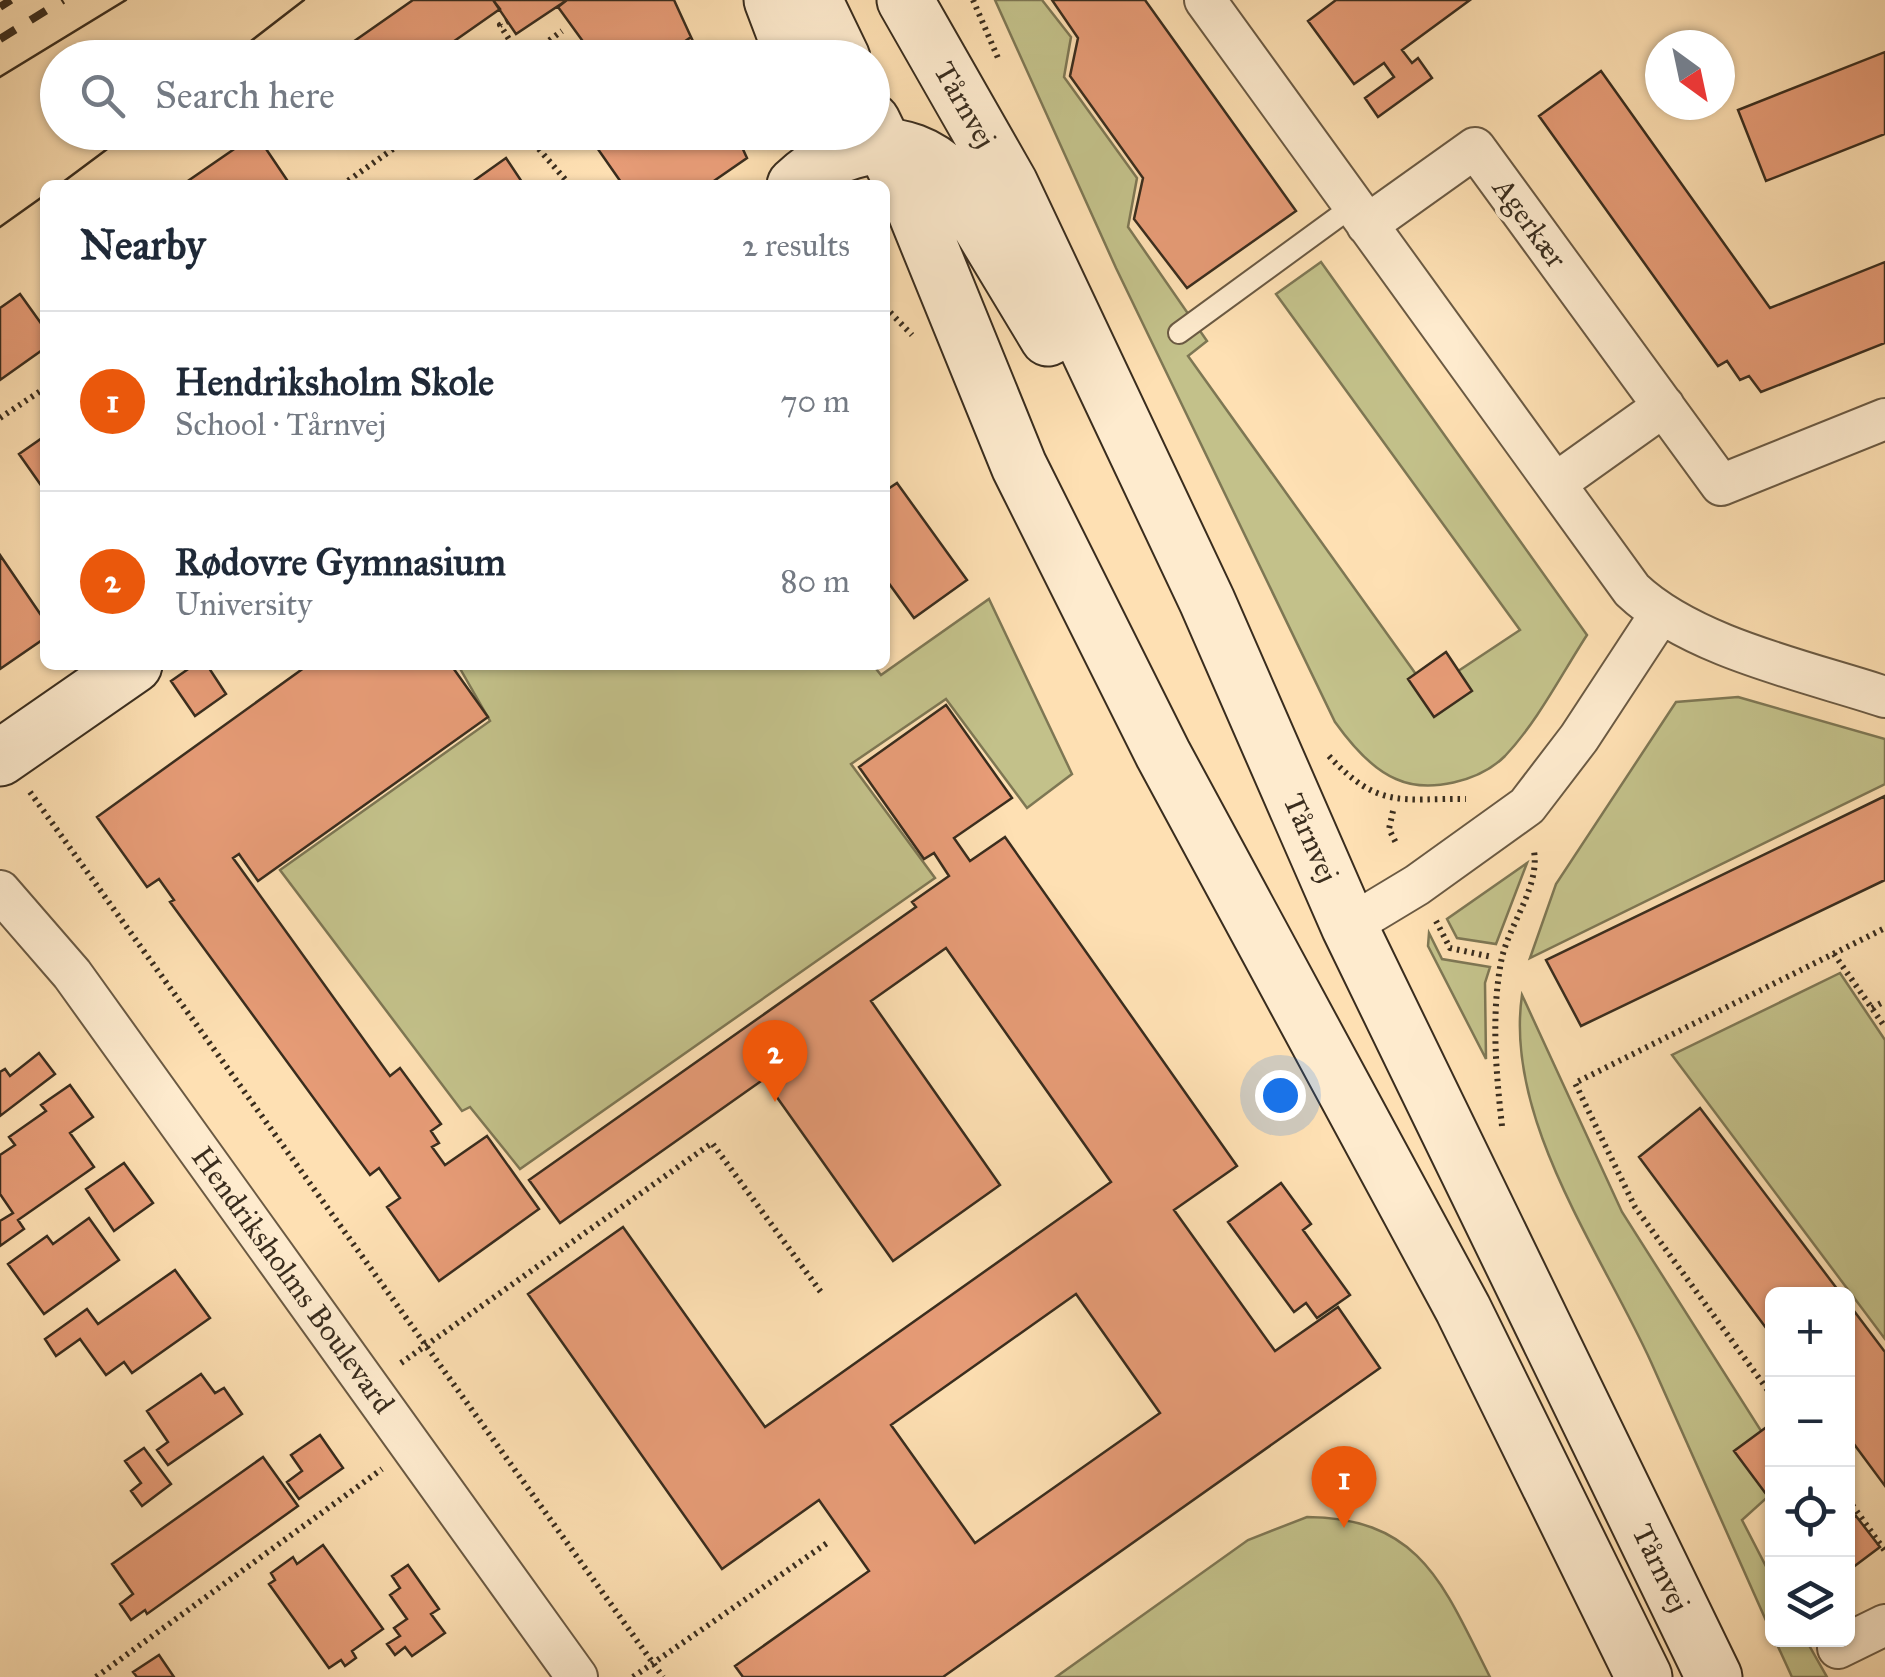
<!DOCTYPE html>
<html lang="en">
<head>
<meta charset="utf-8">
<style>
	body { margin:0; font-family:"IM FELL Great Primer",serif; background:#f6f6f7; color:#1f2937 }
	.controls { position:absolute; right:30px; bottom:30px; display:grid; overflow:hidden; border-radius:15px; box-shadow:0 2px 8px #0004 }
	.controls button { width:90px; height:90px; display:grid; place-items:center; padding:0; border:0; border-bottom:2px solid #e0e1e3; background:#fff; color:#1f2937; font:50px sans-serif }
	.compass { position:absolute; left:1645px; top:30px; width:90px; height:90px; border-radius:50%; background:#fff; box-shadow:0 2px 8px #0004; rotate:147deg }
	.you { position:absolute; left:1280px; top:1095px; width:35px; height:35px; margin:-25px; border:8px solid #fff; border-radius:50%; background:#1a73e8; box-shadow:0 0 0 15px #1a73e833 }
	.badge { display:grid; place-items:center; width:65px; height:65px; border-radius:50%; background:#ea580c; color:#fff; font-size:32px; font-weight:700 }
	.pin { position:absolute; translate:-50% -82px; filter:drop-shadow(0 2px 5px #0008) }
	.pin::after { content:''; position:absolute; top:52px; width:35px; height:30px; background:inherit; clip-path:polygon(0 0,100% 0,50% 100%) }
	.list { margin:0; padding:0; list-style:none }
	h2 { display:flex; justify-content:space-between; align-items:center; height:130px; margin:0; padding:0 40px; font-size:42px }
	h2 small { font-size:32px; font-weight:400; color:#747a83 }
	.list li { display:grid; grid-template-columns:65px 1fr auto; gap:30px; align-items:center; box-sizing:border-box; height:180px; padding:0 40px; border-top:2px solid #e0e1e3 }
	.list b { display:block; font-size:38px; white-space:nowrap }
	.list p { margin:0; font-size:32px; white-space:nowrap; color:#747a83 }
	.list em { font-size:32px; font-style:normal; color:#747a83 }
	.icon { flex:none; width:55px; height:55px; fill:none; stroke:currentColor; stroke-width:2; stroke-linecap:round; stroke-linejoin:round }
	.map { position:relative; flex:none; width:1885px; height:1677px; overflow:hidden }
	.search { position:absolute; background:#fff; box-shadow:0 2px 8px #0004; left:40px; top:40px; width:850px; height:110px; display:flex; align-items:center; gap:25px; box-sizing:border-box; padding:0 35px; border-radius:55px; color:#747a83; font-size:38px }
	.panel { position:absolute; background:#fff; box-shadow:0 2px 8px #0004; left:40px; top:180px; width:850px; height:490px; border-radius:15px }
	.map>svg:first-child { display:block }
	.green { fill:#c3c18a; stroke:#7e7754; stroke-width:2.5 }
	.building { fill:#e79c77; stroke:#3a2d1e; stroke-width:2.5; fill-rule:evenodd }
	.lines { fill:none; stroke-linecap:round; stroke-linejoin:round }
	.lane-casing { stroke:#6b5a43; stroke-width:24 }
	.street-casing { stroke:#6b5a43; stroke-width:44 }
	.secondary-casing { stroke:#3a2d1e; stroke-width:59 }
	.path { stroke:#3a2d1e; stroke-width:6; stroke-dasharray:2.5 5; stroke-linecap:butt }
	.lane { stroke:#feebce; stroke-width:20 }
	.street { stroke:#feebce; stroke-width:40 }
	.secondary { stroke:#feebce; stroke-width:55 }
	.tram { stroke:#3a2d1e; stroke-width:2.5 }
	.rail { stroke:#3a2d1e; stroke-width:8; stroke-dasharray:18 18; stroke-linecap:butt }
	.labels { text-anchor:middle; dominant-baseline:central; stroke-width:10; stroke-linejoin:round; paint-order:stroke }
	.street-label { font-size:30px; fill:#3a2d1e; stroke:#feebce }
</style>
</head>
<body>
<div class="map">
<svg width="1885" height="1677" viewBox="0 0 1885 1677">
	<rect width="100%" height="100%" fill="#fee0b3"/>
	<filter id="stains"><feTurbulence type="fractalNoise" baseFrequency=".002" numOctaves="4"/><feColorMatrix values="0 0 0 0 .2 0 0 0 0 .09 0 0 0 0 .02 0 0 0 .5 -.17"/></filter>
	<radialGradient id="worn" r=".72"><stop offset=".6" stop-color="#630" stop-opacity="0"/><stop offset="1" stop-color="#630" stop-opacity=".3"/></radialGradient>
	<!-- green -->
	<path class="green" d="M995,0h47l29,37 -7,40 73,101 -9,49 79,114 -19,15 240,335 92,-61 -244,-336 45,-32 266,373c-26,40 -49,86 -82,121 -25,25 -76,38 -109,23 -24,-10 -46,-36 -61,-57l-219,-454z
		M989,599l83,175 -45,34 -81,-109 -95,65 84,114 -415,291 -50,-62 -8,4 -182,-241 210,-149 -32,-56h415l8,10z
		M1738,697l147,42v45l-355,174 26,-74 120,-182z
		M1527,863l-31,81 -39,-6 -10,-19z
		M1429,933l13,26 48,8 -5,16 1,76 -58,-113z
		M1840,973l45,67v299l-213,-284z
		M1522,995l100,217 150,236v45l-30,27 30,58v56c-40,-90 -80,-181 -121,-272 -50,-110 -147,-243 -129,-367z
		M1307,1517c115,1 137,70 183,160h-434l192,-137z
		M1775,1640h31l21,37h-35z"/>
	<!-- building -->
	<path class="building" d="M413,0h80l7,9 -70,49h-100z
		M493,0h74l-51,34z
		M567,0h107l17,37 -30,21h-66l-37,-51z
		M1052,0h93l151,211 -109,77 -53,-69 9,-41 -73,-102 8,-38z
		M1336,0h134l-68,50 10,13 6,-5 14,20 -54,39 -13,-19 29,-21 -10,-14 -30,21 -46,-63z
		M691,37l10,21h-40z
		M1885,52v82l-119,47 -28,-71z
		M1601,71l169,237 115,-46v81l-124,49 -12,-16 -9,4 -13,-19 -9,5 -179,-250z
		M586,132h149l12,26 -39,27h-85z
		M256,134l31,46 -6,5h-99z
		M506,158l18,27h-56z
		M20,294l25,35v19l-45,32v-72z
		M45,436v55l-26,-37z
		M897,483l70,97 -53,38 -29,-40v-87z
		M0,555l45,66v17l-45,31z
		M1446,652l26,39 -38,26 -26,-38z
		M194,665h13l19,29 -31,22 -24,-35z
		M308,665h143l37,52 -230,164 -19,-27 -6,4 157,218 10,-8 41,56 -10,7 8,12 -7,4 13,18 42,-29 52,73 -100,72 -52,-74 13,-9 -21,-30 -9,7 -200,-273 4,-2 -15,-21 -12,8 -50,-70z
		M946,705l66,93 -58,40 16,23 35,-24 232,329 -63,44 101,141 63,-44 42,61 -437,309h-200l-8,-11 134,-95 -50,-71 -97,69 -194,-275 95,-67 142,200 346,-245 -165,-234 -75,53 129,184 -107,76 -129,-182 -204,144 -31,-43 387,-273 -4,-5 37,-26 -15,-23 -10,6 -65,-92zM1076,1294l84,119 -185,130 -84,-118z
		M1885,796v84l-304,146 -35,-66z
		M39,1053l16,21 -55,42v-44l5,-3 5,7z
		M70,1085l23,32 -23,16 24,34 -76,53 6,9 -24,17v-25l13,-8 -13,-19v-39l15,-10 -6,-8 37,-26 -5,-6z
		M1700,1108l141,186h-69v42l-133,-179z
		M124,1163l29,40 -39,28 -28,-42z
		M1281,1183l30,41 -8,6 47,65 -33,23 -11,-15 -12,9 -66,-90z
		M89,1218l30,42 -75,54 -36,-50 39,-28 6,8z
		M175,1270l35,48 -78,55 -8,-11 -18,13 -26,-36 -24,17 -11,-17 42,-30 11,15z
		M1848,1303l37,49v134l-37,-50z
		M201,1374l14,19 9,-5 18,26 -74,51 -11,-15 11,-8 -21,-31z
		M1772,1423v79l-38,-51z
		M320,1435l23,33 -44,31 -12,-17 15,-11 -11,-16z
		M144,1448l27,36 -29,22 -11,-15 10,-8 -16,-22z
		M263,1457l35,49 -151,108 -2,-4 -14,10 -11,-16 13,-10 -21,-30z
		M1856,1516l24,31 -32,24v-49z
		M323,1545l60,84 -31,22 4,7 -11,8 -4,-6 -12,8 -60,-84 6,-4 -4,-7 22,-16 4,7z
		M408,1565l31,44 -8,5 14,19 -33,23 -7,-9 -10,8 -8,-11 13,-8 -6,-8 13,-9 -17,-24 10,-7 -8,-12z
		M159,1655l15,22h-37l-4,-5z"/>
	<g class="lines">
		<defs>
			<path id="lane" d="M1179,333l174,-127"/>
			<path id="street" d="M1205,0l427,590c60,57 174,81 253,107
				M1367,225l108,-77 246,337 164,-66
				M1556,483l108,-77
				M0,891l72,83 505,703
				M1349,926l68,-41 110,-79 52,-68 80,-122
				M1838,1648l47,-23"/>
			<path id="secondary" d="M772,0l22,58
				M814,0l28,58
				M905,0l105,184 197,417 142,325 365,751
				M872,121l40,82 107,263 144,288 300,555 181,368
				M795,185c47,-44 109,-55 156,-8l97,161
				M0,758l134,-93"/>
		</defs>
		<!-- lane casing -->
		<use href="#lane" class="lane-casing"/>
		<!-- street casing -->
		<use href="#street" class="street-casing"/>
		<!-- secondary casing -->
		<use href="#secondary" class="secondary-casing"/>
		<!-- path -->
		<path class="path" d="M973,0l25,58
			M508,21l-8,4 21,33
			M525,58l37,-27
			M524,132l46,53
			M530,139l10,-7
			M342,185l75,-53
			M885,307l27,28
			M0,418l45,-30
			M1329,756c50,54 72,42 137,43
			M30,792l633,885
			M1393,811l-4,18 8,16
			M1436,921l14,27 42,9
			M1834,954l51,73
			M1872,1008l13,-7
			M1502,1126c-6,-54 -11,-110 -1,-164 7,-37 39,-74 33,-111
			M401,1363l311,-220 111,152
			M1772,1396l-137,-189 -60,-124 310,-155
			M1848,1499l37,52
			M96,1677l286,-208
			M633,1677l197,-136"/>
		<!-- lane -->
		<use href="#lane" class="lane"/>
		<!-- street -->
		<use href="#street" class="street"/>
		<!-- secondary -->
		<use href="#secondary" class="secondary"/>
		<!-- tram -->
		<path class="tram" d="M229,58l75,-58
			M0,77l126,-77
			M59,185l71,-53
			M0,227l45,-32"/>
		<!-- rail -->
		<path class="rail" d="M0,7l11,-7
			M0,39l63,-39"/>
	</g>
	<g class="labels">
		<!-- street labels -->
		<g class="street-label">
			<text transform="translate(965 105) rotate(60)">Tårnvej</text>
			<text transform="translate(1530 223) rotate(54)">Agerkær</text>
			<text transform="translate(1311 838) rotate(66)">Tårnvej</text>
			<text transform="translate(293 1280) rotate(54)">Hendriksholms Boulevard</text>
			<text transform="translate(1661 1568) rotate(64)">Tårnvej</text>
		</g>
	</g>
	<rect width="100%" height="100%" filter="url(#stains)"/>
	<rect width="100%" height="100%" fill="url(#worn)"/>
</svg>
<div class="controls">
<button>+</button>
<button>−</button>
<button><svg class="icon" aria-label="locate" viewBox="0 0 24 24"><circle cx="12" cy="12" r="6"/><path d="M12 2v4M12 18v4M2 12h4M18 12h4"/></svg></button>
<button><svg class="icon" aria-label="layers" viewBox="0 0 24 24"><path d="M12 4l9 5-9 5-9-5zM3 14l9 5 9-5"/></svg></button>
</div>
<svg class="compass" viewBox="-18 -18 36 36"><path d="M0-13l5 13h-10z" fill="#e53935"/><path d="M0 13l5-13h-10z" fill="#747a83"/></svg>
<div class="you"></div>
<div class="pin badge" style="left:1344px;top:1528px">1</div>
<div class="pin badge" style="left:775px;top:1102px">2</div>
<div class="search"><svg class="icon" aria-label="search" viewBox="0 0 24 24"><circle cx="10" cy="10" r="6"/><path d="M15 15l6 6"/></svg>Search here</div>
<section class="panel">
<h2>Nearby<small>2 results</small></h2>
<ul class="list">
<li><span class="badge">1</span><div><b>Hendriksholm Skole</b><p>School · Tårnvej</p></div><em>70 m</em></li>
<li><span class="badge">2</span><div><b>Rødovre Gymnasium</b><p>University</p></div><em>80 m</em></li>
</ul>
</section>
</div>
</body>
</html>
